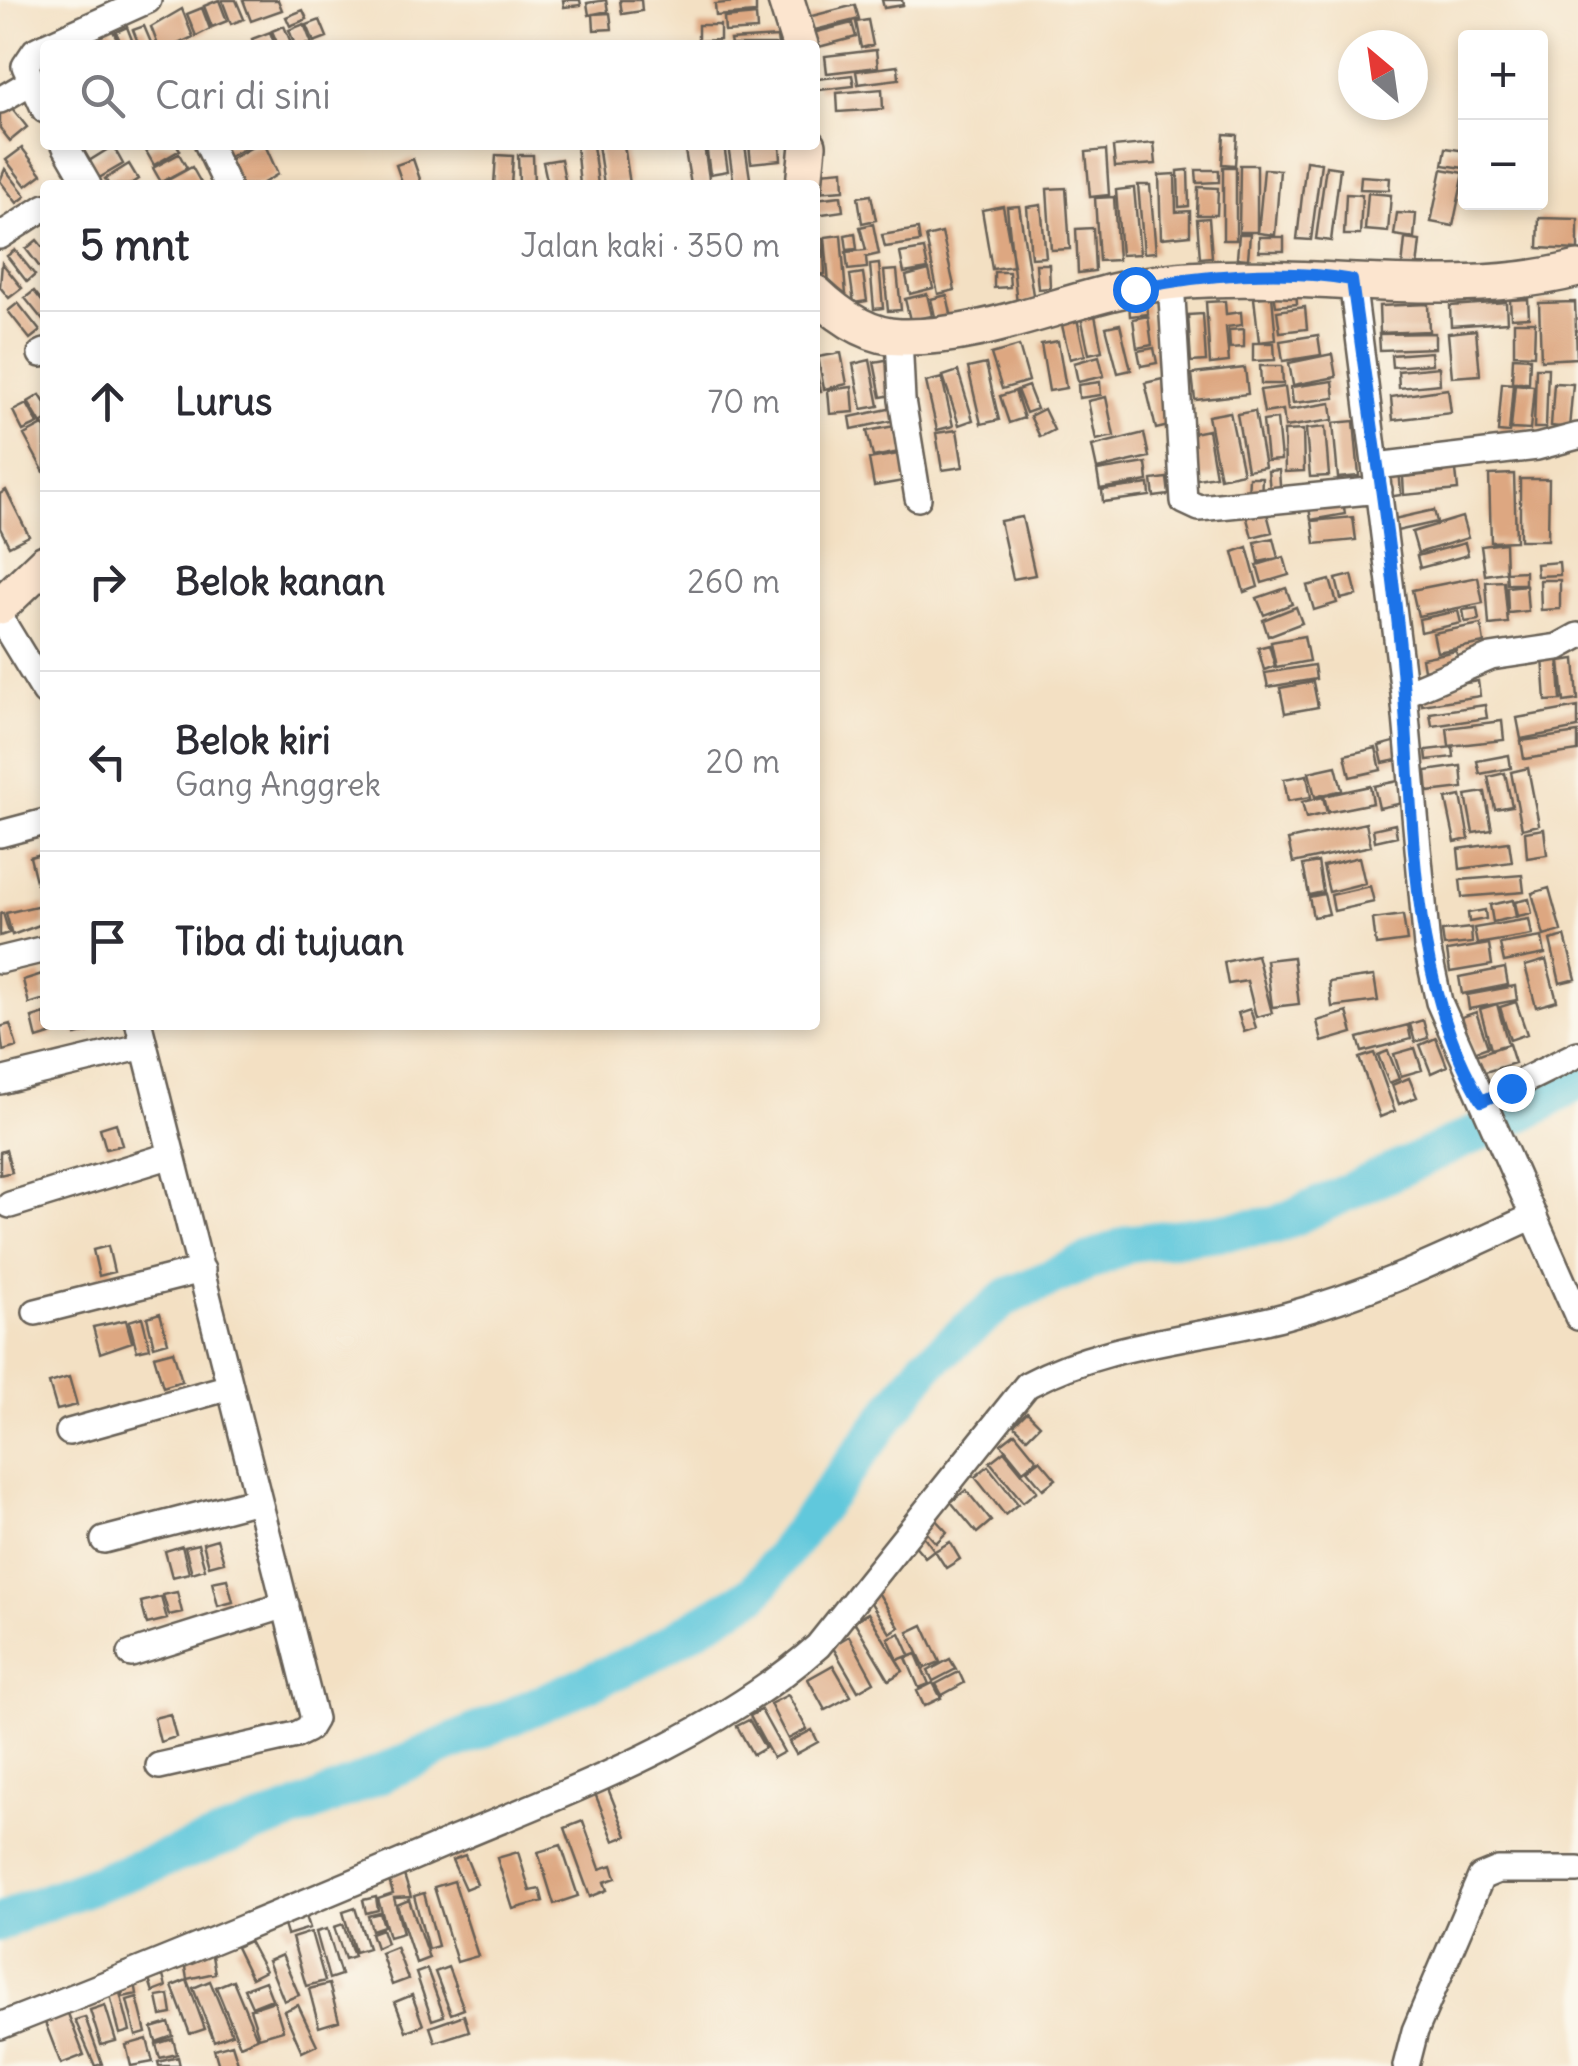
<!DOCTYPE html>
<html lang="id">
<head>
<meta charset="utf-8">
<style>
	body { margin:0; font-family:Delius,sans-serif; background:#f2f2f3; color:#2b2b33 }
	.controls { position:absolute; right:30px; top:30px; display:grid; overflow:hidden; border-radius:10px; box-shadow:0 5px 15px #0003 }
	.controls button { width:90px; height:90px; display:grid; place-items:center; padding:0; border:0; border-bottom:2px solid #e1e1e2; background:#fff; color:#2b2b33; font:50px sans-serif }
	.compass { position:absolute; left:1338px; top:30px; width:90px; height:90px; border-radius:50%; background:#fff; box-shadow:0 5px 15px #0003; rotate:331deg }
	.stop { position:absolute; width:30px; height:30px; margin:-22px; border:8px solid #1a73e8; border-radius:50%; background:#fff }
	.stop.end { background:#1a73e8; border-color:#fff; box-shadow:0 2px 10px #0008 }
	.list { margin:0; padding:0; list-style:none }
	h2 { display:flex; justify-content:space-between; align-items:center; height:130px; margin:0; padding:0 40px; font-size:42px }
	h2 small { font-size:32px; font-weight:400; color:#7c7c81 }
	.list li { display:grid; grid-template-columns:65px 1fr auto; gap:30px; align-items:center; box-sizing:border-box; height:180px; padding:0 40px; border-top:2px solid #e1e1e2 }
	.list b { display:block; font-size:38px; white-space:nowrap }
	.list p { margin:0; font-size:32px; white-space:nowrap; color:#7c7c81 }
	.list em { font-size:32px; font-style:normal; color:#7c7c81 }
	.icon { flex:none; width:55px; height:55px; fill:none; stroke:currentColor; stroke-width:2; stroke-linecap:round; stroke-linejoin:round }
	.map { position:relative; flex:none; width:1578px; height:2066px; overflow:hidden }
	.search { position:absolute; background:#fff; box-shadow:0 5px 15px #0003; left:40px; top:40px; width:780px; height:110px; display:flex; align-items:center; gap:25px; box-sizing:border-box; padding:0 35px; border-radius:10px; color:#7c7c81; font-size:38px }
	.panel { position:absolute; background:#fff; box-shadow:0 5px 15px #0003; left:40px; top:180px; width:780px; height:850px; border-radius:10px }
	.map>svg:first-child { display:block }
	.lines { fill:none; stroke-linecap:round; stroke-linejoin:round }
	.river { stroke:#60c8dc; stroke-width:38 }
	.building { fill:#dda781 }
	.street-casing { stroke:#676156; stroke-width:30 }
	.secondary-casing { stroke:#676156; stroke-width:40 }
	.street { stroke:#fff; stroke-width:25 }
	.secondary { stroke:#fce5cf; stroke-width:35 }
	.route { stroke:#1a73e8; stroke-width:12 }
</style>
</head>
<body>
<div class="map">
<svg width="1578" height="2066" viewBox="0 0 1578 2066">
	<rect width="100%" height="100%" fill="#fbf7ec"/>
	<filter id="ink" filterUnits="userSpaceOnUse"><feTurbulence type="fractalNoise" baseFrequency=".01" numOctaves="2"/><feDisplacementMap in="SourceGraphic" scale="20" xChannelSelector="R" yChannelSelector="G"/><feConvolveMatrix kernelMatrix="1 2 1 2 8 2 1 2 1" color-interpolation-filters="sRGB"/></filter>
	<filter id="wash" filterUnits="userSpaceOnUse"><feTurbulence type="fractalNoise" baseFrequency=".0048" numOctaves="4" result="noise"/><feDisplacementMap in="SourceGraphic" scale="40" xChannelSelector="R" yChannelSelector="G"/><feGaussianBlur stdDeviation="2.25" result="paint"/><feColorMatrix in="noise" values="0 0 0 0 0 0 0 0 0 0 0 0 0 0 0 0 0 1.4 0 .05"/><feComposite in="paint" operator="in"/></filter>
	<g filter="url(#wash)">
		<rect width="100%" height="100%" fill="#f3e0c3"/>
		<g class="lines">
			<!-- river -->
			<path class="river" d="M0,1923l27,-14 271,-99 340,-149 117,-69 172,-228 80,-67 124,-54 145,-18 265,-121 37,-24"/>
		</g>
		<g id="blocks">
			<!-- building -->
			<path class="building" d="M219,0l8,21 -15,6 -8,-21z
				M222,0h14l8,19 -13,5z
				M243,0h35l4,10 -31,11z
				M563,0h17l1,5 -17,2z
				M606,0l2,11 -19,4 -2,-12z
				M620,0h21l1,11 -20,3z
				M756,0v13l-40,3 -1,-12z
				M882,0h20l1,5 -19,3z
				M855,5l4,14 -48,12 -3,-14z
				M202,8l8,21 -14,7 -9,-22z
				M182,9l11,28 -17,8h-18l-7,-18z
				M303,10l4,9 -17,7 -4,-9z
				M610,13l2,16 -18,1 -1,-16z
				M756,15l1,15 -32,2 -1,-14z
				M320,20l7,17 -13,5 -7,-17z
				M868,20l5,25 -12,3 -5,-26z
				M852,23l4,14 -41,11 -10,-13z
				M304,24l8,20 -17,1 -6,-15z
				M698,25h22v15l-22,1z
				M144,26l8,19h-13l-6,-15z
				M284,26l8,19h-14l-6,-14z
				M111,27l9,18h-20l-5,-10z
				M127,27l7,18h-12l-6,-13z
				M270,32l5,13h-21l-2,-6z
				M777,37l1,8h-47l-1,-5z
				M876,50l2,17 -51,6 -2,-17z
				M898,66l1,13 -41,5 -2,-13z
				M852,75l2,11 -36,4 -1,-11z
				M882,89l1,20 -45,3 -1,-19z
				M8,103l19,24 -17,14 -10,-13v-19z
				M1224,134l13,1 -2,30 -13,-1z
				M1154,143l2,21 -41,3 -2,-20z
				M156,145h21l3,5 -26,15 -8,-14z
				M218,145h33l-26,14z
				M256,145h9l13,29 -18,11h-21l-15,-22z
				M576,145h17l5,40h-18z
				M598,145h26l6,39 -26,1z
				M684,145h20l6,40h-19z
				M706,145h18l4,26 -18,3z
				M728,145h17l6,40h-17z
				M749,145h31l1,15 -30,3z
				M113,146l10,18 -24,14 -10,-17z
				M22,148l20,26 -16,12 -20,-26z
				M1446,148l20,3 -2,17 -21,-3z
				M1106,150l3,45 -19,2 -4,-45z
				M179,154l8,14 -26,14 -8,-14z
				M496,155l17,1 -2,29h-17z
				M518,155h15l1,30h-15z
				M413,159l9,26h-19l-7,-20z
				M561,159l5,26h-18l-5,-23z
				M1306,161l15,2 -10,77 -14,-1z
				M129,164l9,15 -9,6h-20l-4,-6z
				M1240,165h17v67h-18z
				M1326,166l14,2 -9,73 -15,-2z
				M192,167l9,16 -42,2z
				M1223,167h13v73h-13z
				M5,169l21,27 -9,7 -17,-22z
				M1264,169l16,1 -5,65 -17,-2z
				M1442,169l22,4 -11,53 -22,-4z
				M843,170l1,20 -29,2 -6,-19z
				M1188,170l1,36 -10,1 -1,-36z
				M1196,170h23v12l-22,1z
				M1175,174l1,38 14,-1v24l-29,3 -2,-63z
				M1361,176l29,2 -1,12 -29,-1z
				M1138,185h12l6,67 -12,1z
				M1198,187l20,1 -1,27h-20z
				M1066,188l4,61 -19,1 -4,-61z
				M1134,188l6,66 -19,1 -5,-65z
				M1368,193l23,2 -3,37 -23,-2z
				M1346,194l16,1 -2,40h-16z
				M871,195l5,25 -14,3 -4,-26z
				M841,196l2,15 -28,4v-16z
				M1114,197l4,63 -19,1 -4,-63z
				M1041,205l5,52 -15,1 -4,-51z
				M1003,206l11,60 -22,3 -10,-59z
				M1019,206l15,95 -17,3 -10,-97z
				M1397,213l19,1 -2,24 -20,-3z
				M1209,218l3,39 -12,1 -3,-39z
				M1539,218l39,1v31l-40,-2z
				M873,224l6,30 -13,3 1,11 -19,2 -2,-18 20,-2 -6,-23z
				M1093,228l2,43 -17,2 -2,-44z
				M918,229l2,13 -35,5 -3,-12z
				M855,233l2,16 -10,1 -2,-15z
				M942,233l13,57 -17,4 -12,-57z
				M1239,234h11l-2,25 -11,-1z
				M841,235l5,60 -16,2 -5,-60z
				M1259,237h25v14h-25z
				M823,238l2,36 -10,1v-36z
				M1405,239l15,2 -3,27 -15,-1z
				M37,240l8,10v24l-19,-25z
				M924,249l4,20 -24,4 -4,-20z
				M15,250l20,25 -8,7 -20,-26z
				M2,263l20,25 -13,10 -9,-11z
				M879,264l4,44 -9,1 -4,-44z
				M1036,264h13l1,24 -12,1z
				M897,270l4,40 -13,1 -4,-40z
				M929,270l4,18 -23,6 -4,-18z
				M994,272h15l1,15 -16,1z
				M863,273l4,28 -13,2 -4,-28z
				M34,291l11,14v18l-20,-25z
				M1296,291l1,13 -21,2 -2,-13z
				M927,294l5,22 -22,4 -5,-21z
				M947,295l5,23 -16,3 -5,-22z
				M1272,296l4,44 -17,2 -5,-44z
				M1528,299l1,18 -18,1 -1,-18z
				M1147,300l1,14 -18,2 -1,-14z
				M1225,301l1,13 15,-2 1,13 -16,2 3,35 -19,2 -4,-62z
				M1506,302l1,20 -56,4 -1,-20z
				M1575,302l2,56 -36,2 -2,-57z
				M18,303l22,28 -10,8 -22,-28z
				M1428,304l1,27 -49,2 -1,-27z
				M1305,307l2,22 -27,3 -3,-21z
				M1094,310l8,41 -13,3 -9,-42z
				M1076,314l9,41 -15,4 -10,-42z
				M1203,314l3,47 -15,1 -3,-47z
				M1148,316l4,29 -15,3 -4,-29z
				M1514,322h21l-1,33 -20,-1z
				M1120,324l11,46 -13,3 -12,-46z
				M1244,329v18l-14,1 -1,-18z
				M1476,330l4,45 -28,2 -4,-44z
				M1435,333v15l-55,2 -1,-16z
				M1318,335l3,20 -38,6 -3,-20z
				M1058,341l8,47 -17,3 -8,-47z
				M1253,343h21l1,17 -22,1z
				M1019,346l10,35 -27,8 -11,-35z
				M1154,348l3,15 -16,3 -3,-15z
				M1431,352l1,12 -40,3 -1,-12z
				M841,353l6,31 -23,5 -6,-32z
				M1332,354l4,23 -43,8 -4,-22z
				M1099,356l5,20 -26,6 -4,-19z
				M1513,357l17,1 -1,25h-17z
				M891,359l7,35 -17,3 -7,-35z
				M870,360l9,46 -17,3 -9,-45z
				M986,364l13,56 -18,4 -13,-56z
				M1260,366h22l1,18h-22z
				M1439,367l1,17 -41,4 -1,-17z
				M815,368l6,23 -6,1z
				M1245,368l3,26 -53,6 -3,-26z
				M1536,368h12l-2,60h-12z
				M958,371l15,49 -14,5 -16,-49z
				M942,378l11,48 -16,4 -11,-48z
				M1167,378l10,46 -21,5 -11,-46z
				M1333,381l2,17 -42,5 -2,-16z
				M1100,382l1,13 -22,3 -1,-13z
				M1502,383l11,1 -4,49 -11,-1z
				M1554,383l19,1 -4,44 -18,-2z
				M1515,384l19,2 -4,44 -19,-1z
				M1028,386l9,23 -11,4 -9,-23z
				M852,387l2,25 -24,2 -2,-24z
				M1285,387l3,23 43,-7 2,17 -48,7 -2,-17 -19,3 -4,-23z
				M1448,389l3,24 -58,7 -2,-23z
				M1015,391l9,27 -15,5 -9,-27z
				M40,395l5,8v18l-4,3 -13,-22z
				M1106,397l8,39 -18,4 -8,-39z
				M27,404l11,20 -15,7 -10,-20z
				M898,407l2,12 -48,10 -2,-12z
				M1044,409l10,21 -14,7 -10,-21z
				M1255,411l10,56 -18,3 -10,-56z
				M1230,412l13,61 -23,5 -12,-62z
				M1277,419l4,41 -14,1 -4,-40z
				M1354,421l5,55 -21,2 -5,-55z
				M43,425l2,3v46l-21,-39z
				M900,425l5,26 -32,6 -6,-26z
				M1325,427l4,49 -19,1 -4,-48z
				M957,430l6,37 -21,3 -6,-37z
				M1208,430l8,46 -25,4 -8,-45z
				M1303,430l1,41 -19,1 -1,-41z
				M1144,433l5,24 -52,12 -5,-23z
				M904,453l5,27 -35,6 -5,-27z
				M1455,460l3,30 -54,5 -1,-18 40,-4 -1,-5z
				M1146,463l2,18 -48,8 -3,-18z
				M1399,467l2,28 -14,2 -2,-29z
				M1279,470l2,30h-10l-3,-29z
				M1514,474l2,67 -25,1 -2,-67z
				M1249,477h13l-1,22 -13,-1z
				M1167,478l2,17 -15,2 -2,-17z
				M1520,479h29l-1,61h-28z
				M1149,484l1,12 -47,6 -1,-12z
				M6,490l23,46 -20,10 -9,-18v-34z
				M1343,501l2,13 -34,6 -2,-13z
				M1265,506l7,26 -20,5 -7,-26z
				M1434,510l3,12 -40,9 -3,-12z
				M1022,517l13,58 -22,4 -13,-58z
				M1353,517l3,23 -41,4 -3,-23z
				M1462,517l6,21 -50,15 -6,-21z
				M1273,538l5,20 -19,4 -4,-20z
				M1465,543l3,12 -48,13 -3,-12z
				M1505,543l1,29 19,-1v13h-18l-1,-12 -21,3 -4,-29z
				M1247,547l11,40 -14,5 -11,-40z
				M1284,557l5,18 -27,8 -5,-18z
				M1559,562l1,13 -23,1 -1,-12z
				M1352,575l5,20 -16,4 -5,-20z
				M1478,577l5,26 -65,13 -6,-26z
				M1330,580l7,23 -23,7 -7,-24z
				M1540,580h20v29l-19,1z
				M1504,581l4,42 -19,2 -3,-43z
				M1526,585l2,26 -20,2 -1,-26z
				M1286,588l6,16 -28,11 -7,-17z
				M1296,607l6,16 -34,13 -5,-16z
				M1477,608l2,12 -14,2 -2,-12z
				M1458,611l3,12 -40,9 -2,-13z
				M1481,624l3,19 -47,9 -4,-19z
				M1304,636l5,25 -33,6 -5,-25z
				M1269,645l6,21 -11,4 -6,-22z
				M1456,651l3,12 -35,7 -2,-12z
				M1558,656l3,44 -15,1 -3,-44z
				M1575,659l3,41 -14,2 -4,-41z
				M1314,665l2,14 -48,8 -3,-14z
				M1478,681l2,15 -58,9 -2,-14z
				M1313,682l5,25 -33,6 -5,-25z
				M1485,705l2,13 -55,8 -2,-13z
				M1578,707v21l-57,11 -4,-21z
				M1502,721l2,19 -55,6 -2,-18z
				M1578,733v18l-54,8 -3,-18z
				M1397,741l4,18 -18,4 -4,-17z
				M1453,747l1,10 -27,3 -1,-10z
				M1376,748l5,22 -31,7 -5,-22z
				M1509,755l2,13 -31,6 -3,-13z
				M1336,766l6,24 -27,7 -6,-25z
				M1461,766l2,22 -35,4 -2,-21z
				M1528,768l11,57 -17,4 -11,-57z
				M1505,773l7,33 -17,3 -7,-32z
				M1307,775l4,22 -23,4 -4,-22z
				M1398,781l5,22 -24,5 -5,-22z
				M1370,786l3,17 -45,9 -4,-16z
				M1485,792l7,38 -19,3 -7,-38z
				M1461,796l8,43 -14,3 -9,-43z
				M1323,797l4,16 -21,5 -4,-16z
				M1366,823l5,23 -78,17 -5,-23z
				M1395,824l2,12 -22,5 -2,-12z
				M1544,829l3,26 -20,3 -2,-26z
				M1509,842l3,20 -52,7 -2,-20z
				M45,853v30l-8,2 -7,-28z
				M1359,857l6,26 -36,9 -6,-26z
				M1318,862l5,30 -14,3 -6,-30z
				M1522,875l2,17 -62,5 -2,-17z
				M1370,886l4,16 -40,9 -3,-16z
				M1549,888l12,43 -17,5 -12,-43z
				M1324,894l5,20 -16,3 -4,-20z
				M1529,899l3,14 -14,3 -3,-14z
				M1513,900l3,17 -23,5 -3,-17z
				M45,904v19l-33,12 -6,-22z
				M1485,910l1,9 -17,3 -1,-9z
				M3,913l6,20 -9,3v-22z
				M1403,915l4,26 -31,4 -3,-26z
				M1529,919l3,16 -55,9 -3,-16z
				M1471,928l1,15 -28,3 -2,-15z
				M1565,936l11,43 -16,4 -10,-43z
				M1542,937l3,17 -41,8 -4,-18z
				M1489,944l3,21 -42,7 -3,-21z
				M1257,955l15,58 -16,4 -9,-36 -19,3 -4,-22z
				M1293,957l6,47 -27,3 -6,-47z
				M1546,960l11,41 -21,6 -11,-41z
				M1505,968l3,17 -46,9 -3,-17z
				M42,974l3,25 -16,5 -6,-24z
				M1374,976l4,25 -46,6 -3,-25z
				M1515,986l2,14 -48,9 -2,-14z
				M1516,1002l11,32 -17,6 -10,-33z
				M1497,1004l11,40 -17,5 -11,-40z
				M1250,1009l6,19 -12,4 -6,-19z
				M1347,1012l6,21 -31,9 -5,-21z
				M1476,1012l12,35 -14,5 -12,-35z
				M45,1014v11h5l3,9 -16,5 -5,-21z
				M1423,1020l5,18 -13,4 -5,-18z
				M10,1024l7,23 -14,4 -3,-24z
				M73,1025h18l1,6 -16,4z
				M1408,1025l3,14 -49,13 -4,-14z
				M1436,1038l11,28 -16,7 -11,-28z
				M1509,1044l6,19 -33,10 -6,-18z
				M1415,1048l7,22 -21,6 -7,-22z
				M1388,1051l11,28 -10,4 -11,-28z
				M1374,1053l21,58 -15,6 -21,-59z
				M1409,1078l8,19 -18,7 -7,-19z
				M116,1123l6,22 -16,4 -6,-21z
				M6,1150l6,22 -12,3v-23z
				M108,1246l6,26 -15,4 -6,-26z
				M160,1313l8,29 -14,4 -7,-29z
				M142,1317l8,31 -13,3 -8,-30z
				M126,1320l6,22 -32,11 -7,-26z
				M173,1351l9,30 -19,6 -9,-31z
				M69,1377l8,28 -20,5 -8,-27z
				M1027,1412l13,13 -13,13 -13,-13z
				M1015,1433l22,27 -14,11 -22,-27z
				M1004,1451l33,40 -14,11 -33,-40z
				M1040,1460l16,19 -13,10 -16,-19z
				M988,1466l30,38 -13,11 -30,-38z
				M966,1490l25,31 -14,12 -26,-31z
				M932,1516l15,16 -11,11 -15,-17z
				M922,1534l12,16 -9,7 -13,-15z
				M217,1539l7,23 -15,4 -6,-23z
				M950,1542l10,17 -14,9 -11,-17z
				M198,1544l7,25 -13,4 -7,-26z
				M182,1546l7,27 -17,4 -7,-26z
				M227,1579l6,23 -15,4 -6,-24z
				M876,1589l23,38 -9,6 -24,-38z
				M177,1592l5,20 -13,3 -6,-20z
				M161,1597l6,22 -20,5 -6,-22z
				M868,1613l35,58 -14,9 -35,-59z
				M923,1625l17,37 -15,6 -17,-36z
				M900,1633l10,22 -12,5 -10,-22z
				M849,1636l25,46 -16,9 -26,-45z
				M916,1654l13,30 -10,4 -13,-30z
				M950,1659l6,10 -23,12 -5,-10z
				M833,1665l18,31 -26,14 -17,-31z
				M959,1672l5,11 -22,12 -6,-11z
				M933,1683l8,15 -17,8 -7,-15z
				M788,1695l19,34 -19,10 -18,-35z
				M761,1710l23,42 -11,6 -23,-42z
				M170,1714l6,23 -16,5 -6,-24z
				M749,1720l16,28 -12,7 -16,-29z
				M812,1730l6,12 -22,12 -7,-12z
				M607,1786l20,50 -13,5 -20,-50z
				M583,1821l17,48 12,-4 4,13 -12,4 3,8 -17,7 -25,-69z
				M561,1845l17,51 -24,8 -16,-52z
				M518,1852l12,39 10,-2 3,12 -30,8 -16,-51z
				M465,1855l12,29 -12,5 -13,-29z
				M403,1872l8,25 -17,1 9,35 -14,4 -11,-38 15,-5 -5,-17z
				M454,1881l24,75 -21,6 -23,-75z
				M424,1893l14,53 -10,3 -14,-53z
				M376,1897l2,13 -12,3 -3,-13z
				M409,1900l20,58 -13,5 -19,-58z
				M355,1908l13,40 -13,4 -12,-40z
				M380,1913l4,13 -12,4 -4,-14z
				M306,1916l4,12 -23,7 -4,-13z
				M343,1924l11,32 -9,3 -11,-32z
				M327,1929l14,46 -12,4 -13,-47z
				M382,1929l5,14 -11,5 -5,-15z
				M311,1932l14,49 -19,5 -14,-48z
				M249,1941l16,30 -14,7 -15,-31z
				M396,1947l12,32 -16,6 -11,-32z
				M211,1950l4,23 -28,6 -4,-23z
				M282,1955l17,40 -15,6 -16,-40z
				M448,1967l16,42 -13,5 -16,-42z
				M427,1969l17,47 -12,4 -16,-47z
				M163,1976l3,11 -13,5 -4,-12z
				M187,1980l18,49 -15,5 -18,-48z
				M233,1980l24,58 -17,7 -24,-58z
				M210,1981l22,53 -18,7 -21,-53z
				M265,1981l7,18 -20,8 -8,-18z
				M135,1982l2,12 -14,3 -2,-12z
				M329,1984l10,37 -20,6 -10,-38z
				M119,1989l11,42 -10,3 -11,-43z
				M169,1995l3,19 -11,2 -4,-19z
				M412,1995l11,30 -17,6 -11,-29z
				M137,1997l9,36 -10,3 -9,-36z
				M274,2001l9,29 -24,7 -9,-28z
				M105,2005l11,36 -15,4 -11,-35z
				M298,2005l19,40 -15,7 -18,-41z
				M67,2011l17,44 -23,9 -17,-44z
				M464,2015l5,16 -34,11 -5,-15z
				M85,2017l17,47 -7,2 -20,-46z
				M169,2023l4,13 -17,6 -4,-14z
				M147,2039l6,23 -22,4 -5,-21z
				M173,2039l4,15 -17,4 -4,-14z
				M232,2044l7,22h-20l-5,-17z
				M178,2057l2,9h-21l-1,-4z"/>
		</g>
	</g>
	<g filter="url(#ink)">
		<use href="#blocks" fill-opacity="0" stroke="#676156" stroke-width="2.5"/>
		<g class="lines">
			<defs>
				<path id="street" d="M48,45l100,-45
					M45,46l-10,5 -10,15 20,44
					M0,100l29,-17
					M65,145l23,40
					M208,145l19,40
					M0,236l45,-29
					M1171,281l13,220 15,7 180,-18
					M1352,281l52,413 23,253 12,55 139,315
					M899,337l3,63 16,98
					M41,354l4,-2
					M1376,466l161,-19 41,-11
					M0,618l45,74
					M1404,694l87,-37 67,-10 20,-11
					M0,834l45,-12
					M0,960l45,-11
					M139,1025l175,694 -6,10 -12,6 -137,31
					M0,1081l144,-35
					M1483,1101l95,-47
					M10,1205l162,-50
					M36,1312l166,-42
					M69,1432l161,-45
					M104,1540l154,-40
					M131,1654l155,-49
					M0,2026c151,-59 301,-121 451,-185 126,-53 263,-103 367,-195l209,-261c80,-43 172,-46 258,-69 88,-23 168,-63 249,-100
					M1406,2066l9,-35 66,-154 17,-7h80"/>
				<path id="secondary" d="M786,0l14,45
					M804,185l4,-40
					M815,293c23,22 53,44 86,44 94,2 183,-48 275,-56 131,-12 275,21 402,-12
					M0,606l45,-43"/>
			</defs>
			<!-- street casing -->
			<use href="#street" class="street-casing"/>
			<!-- secondary casing -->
			<use href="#secondary" class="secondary-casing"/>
			<!-- street -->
			<use href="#street" class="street"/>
			<!-- secondary -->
			<use href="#secondary" class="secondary"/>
		</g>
	</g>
	<g class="lines" filter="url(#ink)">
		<!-- route -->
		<path class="route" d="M1135,289c68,-15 149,-21 217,-9 18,138 42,277 52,415 10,135 6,288 78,406l29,-13"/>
	</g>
</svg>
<div class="controls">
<button>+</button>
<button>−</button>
</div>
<svg class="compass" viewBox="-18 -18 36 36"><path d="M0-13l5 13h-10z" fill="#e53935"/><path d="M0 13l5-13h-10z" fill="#7c7c81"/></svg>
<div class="stop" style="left:1135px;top:289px"></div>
<div class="stop end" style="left:1511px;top:1088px"></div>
<div class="search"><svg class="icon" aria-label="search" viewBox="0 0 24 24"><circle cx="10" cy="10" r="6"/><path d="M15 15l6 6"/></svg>Cari di sini</div>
<section class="panel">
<h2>5 mnt<small>Jalan kaki · 350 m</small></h2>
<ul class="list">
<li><svg class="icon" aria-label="ahead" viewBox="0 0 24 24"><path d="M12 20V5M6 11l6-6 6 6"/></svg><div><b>Lurus</b></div><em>70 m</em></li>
<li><svg class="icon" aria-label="right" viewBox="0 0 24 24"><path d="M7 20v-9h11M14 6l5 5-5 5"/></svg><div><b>Belok kanan</b></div><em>260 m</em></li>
<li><svg class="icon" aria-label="left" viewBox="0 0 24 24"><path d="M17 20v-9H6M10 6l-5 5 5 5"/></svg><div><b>Belok kiri</b><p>Gang Anggrek</p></div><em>20 m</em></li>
<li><svg class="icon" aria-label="arrive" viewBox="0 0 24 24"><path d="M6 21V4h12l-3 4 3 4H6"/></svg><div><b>Tiba di tujuan</b></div></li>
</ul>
</section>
</div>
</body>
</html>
